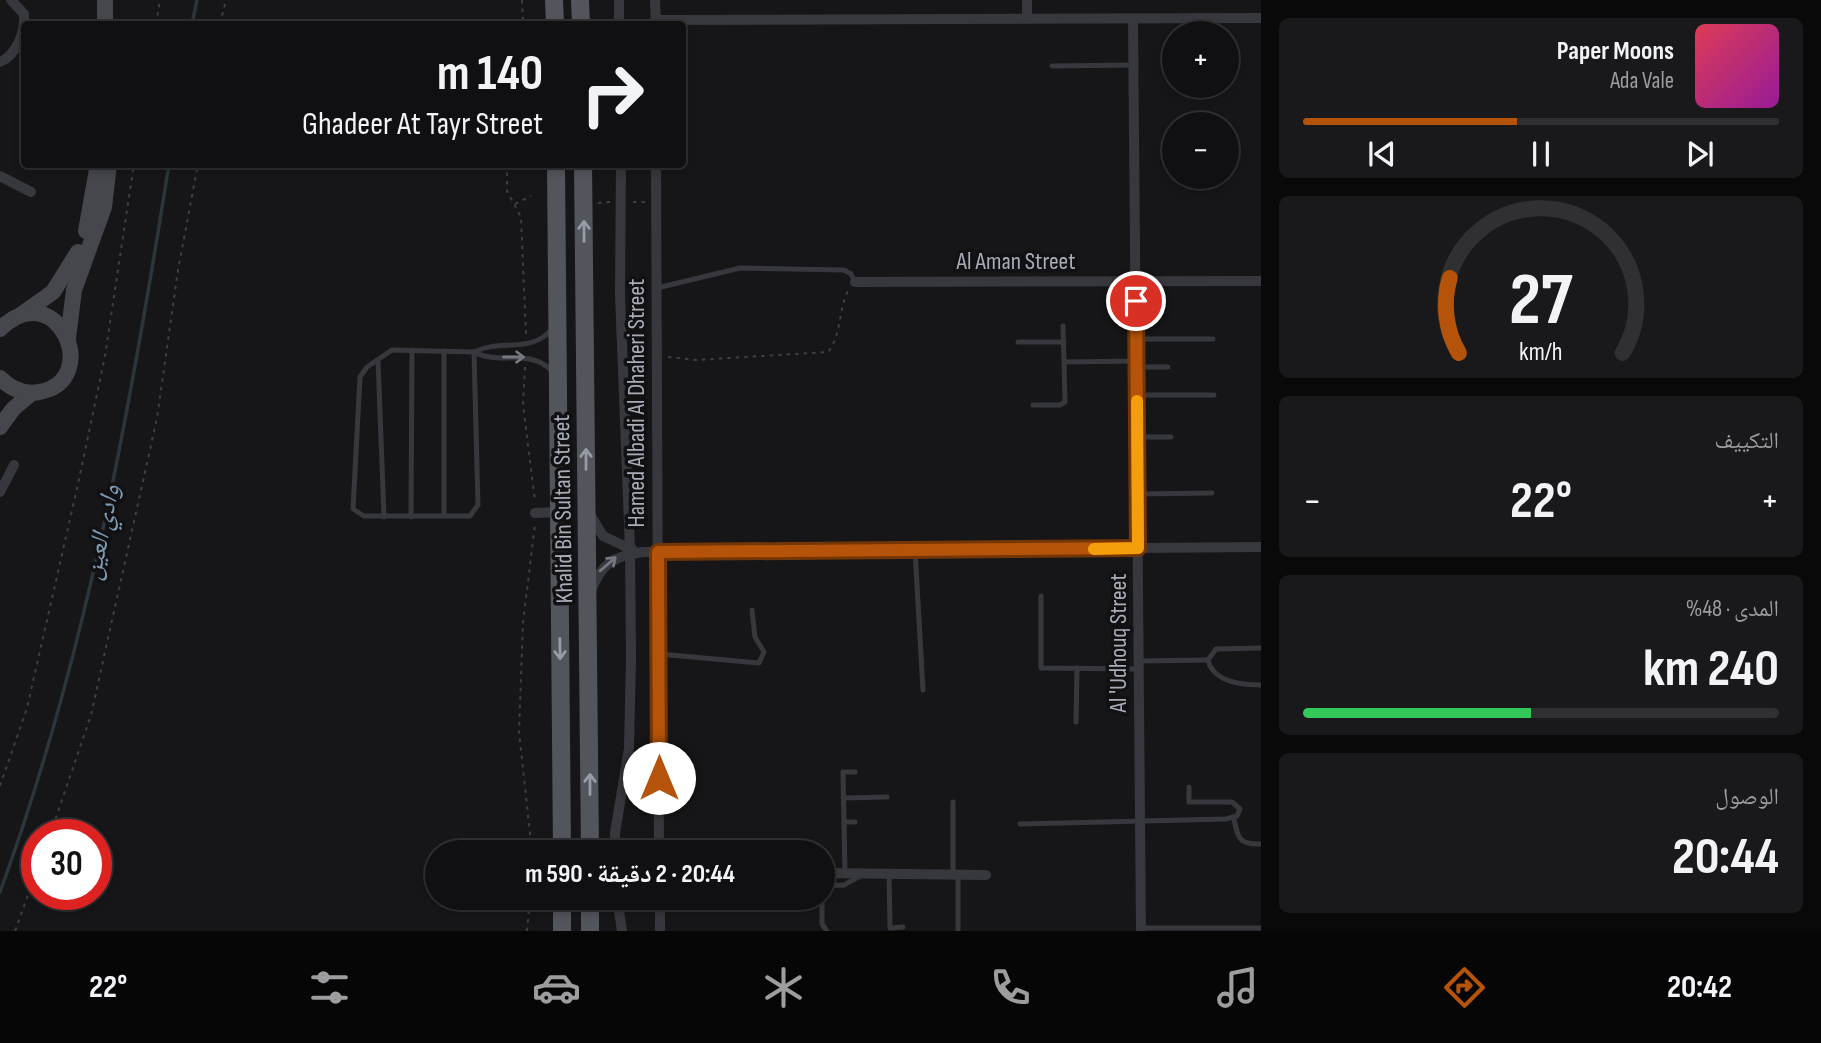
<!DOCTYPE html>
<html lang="ar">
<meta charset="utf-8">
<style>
:root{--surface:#101012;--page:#19191b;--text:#f1f3f6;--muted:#9c9d9f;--line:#303032;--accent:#b45309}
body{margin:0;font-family:"Sofia Sans Condensed","Noto Naskh Arabic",sans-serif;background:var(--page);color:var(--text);direction:rtl;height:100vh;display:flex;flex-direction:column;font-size:26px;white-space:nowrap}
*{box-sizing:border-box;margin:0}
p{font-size:23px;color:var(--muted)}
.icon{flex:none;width:38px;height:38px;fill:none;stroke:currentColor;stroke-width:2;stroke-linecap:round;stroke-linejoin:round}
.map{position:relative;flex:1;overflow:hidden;direction:ltr}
.details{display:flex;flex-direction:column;gap:18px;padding:18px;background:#09090a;width:560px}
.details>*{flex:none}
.top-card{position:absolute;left:21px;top:21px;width:665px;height:147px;border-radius:7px;box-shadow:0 4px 10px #0003,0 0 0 2px var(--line);direction:rtl;background:#101012;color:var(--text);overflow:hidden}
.buttons{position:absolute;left:1162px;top:21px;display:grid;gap:14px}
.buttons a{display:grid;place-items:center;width:77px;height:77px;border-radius:50%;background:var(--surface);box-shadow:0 4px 10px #0003,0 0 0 2px var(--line);font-size:35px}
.speed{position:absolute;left:21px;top:819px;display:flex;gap:14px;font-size:35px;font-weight:700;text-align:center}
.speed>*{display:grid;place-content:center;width:91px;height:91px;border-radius:50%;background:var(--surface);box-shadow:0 4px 10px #0003,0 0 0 2px var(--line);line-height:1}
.speed .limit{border:10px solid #d22;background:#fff;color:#111}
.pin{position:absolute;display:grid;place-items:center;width:60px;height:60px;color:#fff;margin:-30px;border:4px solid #fff;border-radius:50%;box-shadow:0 2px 7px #0007}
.me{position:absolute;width:77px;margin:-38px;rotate:0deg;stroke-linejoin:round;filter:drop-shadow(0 0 5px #0008)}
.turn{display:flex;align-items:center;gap:24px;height:147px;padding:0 28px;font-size:32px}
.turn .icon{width:91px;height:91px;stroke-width:2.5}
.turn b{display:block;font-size:49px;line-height:60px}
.big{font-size:52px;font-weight:700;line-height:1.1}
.details .tile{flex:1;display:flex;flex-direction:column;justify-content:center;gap:10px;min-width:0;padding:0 24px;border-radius:10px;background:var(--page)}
.details .dial{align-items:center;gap:0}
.dial svg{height:182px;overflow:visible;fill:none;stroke:var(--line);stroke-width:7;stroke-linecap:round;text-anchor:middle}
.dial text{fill:var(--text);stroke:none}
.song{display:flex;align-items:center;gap:21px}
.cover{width:84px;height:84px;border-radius:10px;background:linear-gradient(135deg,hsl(350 70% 55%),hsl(300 70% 35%))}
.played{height:7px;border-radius:4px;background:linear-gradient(90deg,var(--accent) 45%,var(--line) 45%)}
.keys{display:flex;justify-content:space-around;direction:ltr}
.heat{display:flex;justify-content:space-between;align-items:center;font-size:38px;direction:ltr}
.charge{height:10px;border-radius:5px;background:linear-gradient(90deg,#34c759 48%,var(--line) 0)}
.trip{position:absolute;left:425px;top:840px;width:410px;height:70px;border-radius:35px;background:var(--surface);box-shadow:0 4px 10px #0003,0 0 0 2px var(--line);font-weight:700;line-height:70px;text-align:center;direction:rtl}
.tabs{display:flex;height:112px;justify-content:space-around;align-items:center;background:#060607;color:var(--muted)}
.tabs .icon{width:49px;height:49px}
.tabs .current{color:var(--accent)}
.tabs b{font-size:32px;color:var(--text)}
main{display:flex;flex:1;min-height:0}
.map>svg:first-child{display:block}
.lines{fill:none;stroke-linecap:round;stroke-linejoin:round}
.stream{stroke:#2c353c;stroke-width:3.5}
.path{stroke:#3d3f44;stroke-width:2;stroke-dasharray:3.5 5;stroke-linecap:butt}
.lane{stroke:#37383d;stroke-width:5}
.street{stroke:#37383d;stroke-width:10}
.secondary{stroke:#45474d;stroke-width:16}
.primary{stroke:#53555c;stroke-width:18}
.oneway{stroke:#979ba6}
.oneway2{stroke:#757881}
.route-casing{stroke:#753606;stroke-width:18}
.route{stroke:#b45309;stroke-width:12}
.slow{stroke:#f59e0b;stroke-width:12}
.labels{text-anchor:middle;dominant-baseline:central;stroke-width:7;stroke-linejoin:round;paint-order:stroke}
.street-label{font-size:24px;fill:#a8adb8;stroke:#111113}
.water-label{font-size:26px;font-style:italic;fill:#7f9bb3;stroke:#111113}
</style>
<main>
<section class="details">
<div class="tile">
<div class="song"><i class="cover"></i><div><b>Paper Moons</b><p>Ada Vale</p></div></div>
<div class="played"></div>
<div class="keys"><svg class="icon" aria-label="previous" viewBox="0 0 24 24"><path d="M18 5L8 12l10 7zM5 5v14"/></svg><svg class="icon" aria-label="pause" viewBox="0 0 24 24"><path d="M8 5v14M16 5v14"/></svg><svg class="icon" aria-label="next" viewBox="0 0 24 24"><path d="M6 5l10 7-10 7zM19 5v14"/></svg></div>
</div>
<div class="tile dial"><svg viewBox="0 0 100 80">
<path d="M14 69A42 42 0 1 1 86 69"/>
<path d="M14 69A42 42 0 0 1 10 36" stroke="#b45309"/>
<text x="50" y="56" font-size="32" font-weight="700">27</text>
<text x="50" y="72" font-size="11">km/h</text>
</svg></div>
<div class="tile"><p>التكييف</p>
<div class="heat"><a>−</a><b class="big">22°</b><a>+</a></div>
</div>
<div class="tile"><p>المدى · 48%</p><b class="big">240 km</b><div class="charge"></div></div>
<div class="tile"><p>الوصول</p><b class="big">20:44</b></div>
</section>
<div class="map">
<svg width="1261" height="931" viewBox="0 0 1261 931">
<rect width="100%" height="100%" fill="#161618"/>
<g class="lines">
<g class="stream">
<path d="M192,24L197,0"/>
<path d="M0,892C86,657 130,411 169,164"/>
</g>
<g class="path">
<path d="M522,0L523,24"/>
<path d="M156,24L160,0"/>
<path d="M220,24L226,0"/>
<path d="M507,164V191L521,217L526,334"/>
<path d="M633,202H645"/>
<path d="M598,203L610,202"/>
<path d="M515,204L531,196"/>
<path d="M668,357L696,360L828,352C842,334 838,311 848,291"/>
<path d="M525,367L523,405L535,501"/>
<path d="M0,786L27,708L78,484L105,356L134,164"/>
<path d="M50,835L91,715L157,418L178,270L198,164"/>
<path d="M532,852L519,732L523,623L535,524"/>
<path d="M15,931L37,870"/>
<path d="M527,931L530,898"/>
</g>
<g class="lane">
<path d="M1052,66L1134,65"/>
<path d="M657,288L740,268L844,270L851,274L855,282"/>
<path d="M1063,326L1064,362L1137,361"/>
<path d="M1137,339H1213"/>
<path d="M1018,342H1064"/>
<path d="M392,350L474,352L478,505L470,516H364L353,509L360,377L367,367Z"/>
<path d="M378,360L384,517"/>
<path d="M1137,367H1168"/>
<path d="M553,372C530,347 500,366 474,352C501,338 531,355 553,328"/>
<path d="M1137,395H1214"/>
<path d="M1033,405H1060L1065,402L1064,362"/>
<path d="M1137,437H1171"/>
<path d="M1138,494L1212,493"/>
<path d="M444,515V351"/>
<path d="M411,517L412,350"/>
<path d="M915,550L923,690"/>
<path d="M1041,596V668L1139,669"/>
<path d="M1261,648L1216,649L1208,660C1213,682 1243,685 1261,685"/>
<path d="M659,654L759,663L764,652L755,637L752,610"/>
<path d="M1139,661L1208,660"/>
<path d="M1076,722L1077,668"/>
<path d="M843,798L887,797"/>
<path d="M953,802V874"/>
<path d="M1234,819C1238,838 1239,845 1261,844"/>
<path d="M844,822H855"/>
<path d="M1020,824L1226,819L1237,816L1240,809L1232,802H1189V787"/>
<path d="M845,873L843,772H855"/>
<path d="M889,873L890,928L903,927"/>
<path d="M958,874V931"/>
<path d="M822,886L844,885L862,875"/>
<path d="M822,898V924L827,931"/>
<path d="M1142,928H1261"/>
</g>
<g class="street">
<path d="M619,0V24"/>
<path d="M655,0L656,24"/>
<path d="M1027,0V18"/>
<path d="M655,20L1261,18"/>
<path d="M1133,20L1141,931"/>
<path d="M0,62C17,55 25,32 24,14L11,0"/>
<path d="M656,164L659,852"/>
<path d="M0,176L31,192"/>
<path d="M855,282L1261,281"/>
<path d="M0,492L14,465"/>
<path d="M535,513L558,512"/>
<path d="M591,516L603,536L633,550"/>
<path d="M591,591C602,563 613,556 643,552L1261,547"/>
<path d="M616,852L615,833L629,748L631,659L630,549L620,294L621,164"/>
<path d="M822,873L986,875"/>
<path d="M617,898L622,931"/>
<path d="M660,898V931"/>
</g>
<g class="secondary">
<path d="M105,24V0"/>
<path d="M86,231L98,164"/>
<path d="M22,314L53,292L78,252"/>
<path d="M0,329C57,273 104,381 39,392C23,395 11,389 0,378"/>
<path d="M68,338L74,290L104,207L109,164"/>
<path d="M0,427L13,409L32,393"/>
</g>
<g class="primary">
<path d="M554,0L555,24"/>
<path d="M580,0L581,24"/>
<path d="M556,164L562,852"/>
<path d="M583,164L590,852"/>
<path d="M562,898V931"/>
<path d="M590,898V931"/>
</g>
</g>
<defs><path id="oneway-shaft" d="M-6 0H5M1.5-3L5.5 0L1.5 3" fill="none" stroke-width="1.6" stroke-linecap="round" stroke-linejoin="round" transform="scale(1.75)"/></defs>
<g class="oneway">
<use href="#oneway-shaft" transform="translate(584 231) rotate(-90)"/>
<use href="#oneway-shaft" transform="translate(586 459) rotate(-90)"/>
<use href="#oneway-shaft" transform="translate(560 649) rotate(89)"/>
<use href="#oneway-shaft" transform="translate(590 784) rotate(-90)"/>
</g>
<g class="oneway2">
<use href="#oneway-shaft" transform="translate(514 357)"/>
<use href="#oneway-shaft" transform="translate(608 564) rotate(-41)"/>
</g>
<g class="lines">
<defs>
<path id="route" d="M659,778L658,552L1138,548L1136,301"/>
</defs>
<use href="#route" class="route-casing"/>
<use href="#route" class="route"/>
<path class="slow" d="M1094,549L1138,548L1137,401"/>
</g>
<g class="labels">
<g class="street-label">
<text x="1016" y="261">Al Aman Street</text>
<text transform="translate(636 403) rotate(-90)">Hamed Albadi Al Dhaheri Street</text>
<text transform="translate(563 509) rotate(-91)">Khalid Bin Sultan Street</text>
<text transform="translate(1118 643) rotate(-90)">Al 'Udhouq Street</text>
</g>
<g class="water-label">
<text transform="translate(102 532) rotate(-78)">وادي العين</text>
</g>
</g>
</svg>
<div class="buttons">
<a>+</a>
<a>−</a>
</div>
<div class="speed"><div class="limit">30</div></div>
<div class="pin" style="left:1136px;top:301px;background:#d93025"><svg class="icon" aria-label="arrive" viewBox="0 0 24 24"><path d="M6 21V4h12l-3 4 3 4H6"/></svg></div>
<svg class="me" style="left:659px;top:778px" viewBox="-20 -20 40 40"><circle r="19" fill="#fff"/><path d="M0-13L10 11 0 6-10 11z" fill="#b45309"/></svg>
<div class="trip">20:44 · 2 دقيقة · 590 m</div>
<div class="top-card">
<div class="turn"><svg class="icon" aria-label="right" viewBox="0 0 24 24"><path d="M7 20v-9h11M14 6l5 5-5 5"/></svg><div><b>140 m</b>Ghadeer At Tayr Street</div></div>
</div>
</div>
</main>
<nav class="tabs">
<b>20:42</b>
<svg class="icon current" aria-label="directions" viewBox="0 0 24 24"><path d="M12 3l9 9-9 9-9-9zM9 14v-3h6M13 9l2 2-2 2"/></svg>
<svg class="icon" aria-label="music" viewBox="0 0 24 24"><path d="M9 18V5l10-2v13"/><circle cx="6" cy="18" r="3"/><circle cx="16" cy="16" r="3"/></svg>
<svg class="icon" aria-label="phone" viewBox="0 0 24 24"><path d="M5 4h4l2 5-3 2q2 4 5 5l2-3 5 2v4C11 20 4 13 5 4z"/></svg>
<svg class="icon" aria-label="climate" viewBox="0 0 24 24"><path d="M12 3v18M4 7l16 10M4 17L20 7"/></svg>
<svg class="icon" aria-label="car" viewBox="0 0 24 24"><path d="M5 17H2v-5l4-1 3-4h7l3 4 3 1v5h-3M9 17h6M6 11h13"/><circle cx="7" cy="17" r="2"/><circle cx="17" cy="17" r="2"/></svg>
<svg class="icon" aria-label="filters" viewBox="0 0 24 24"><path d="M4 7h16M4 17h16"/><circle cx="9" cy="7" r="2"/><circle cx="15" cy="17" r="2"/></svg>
<b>22°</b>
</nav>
